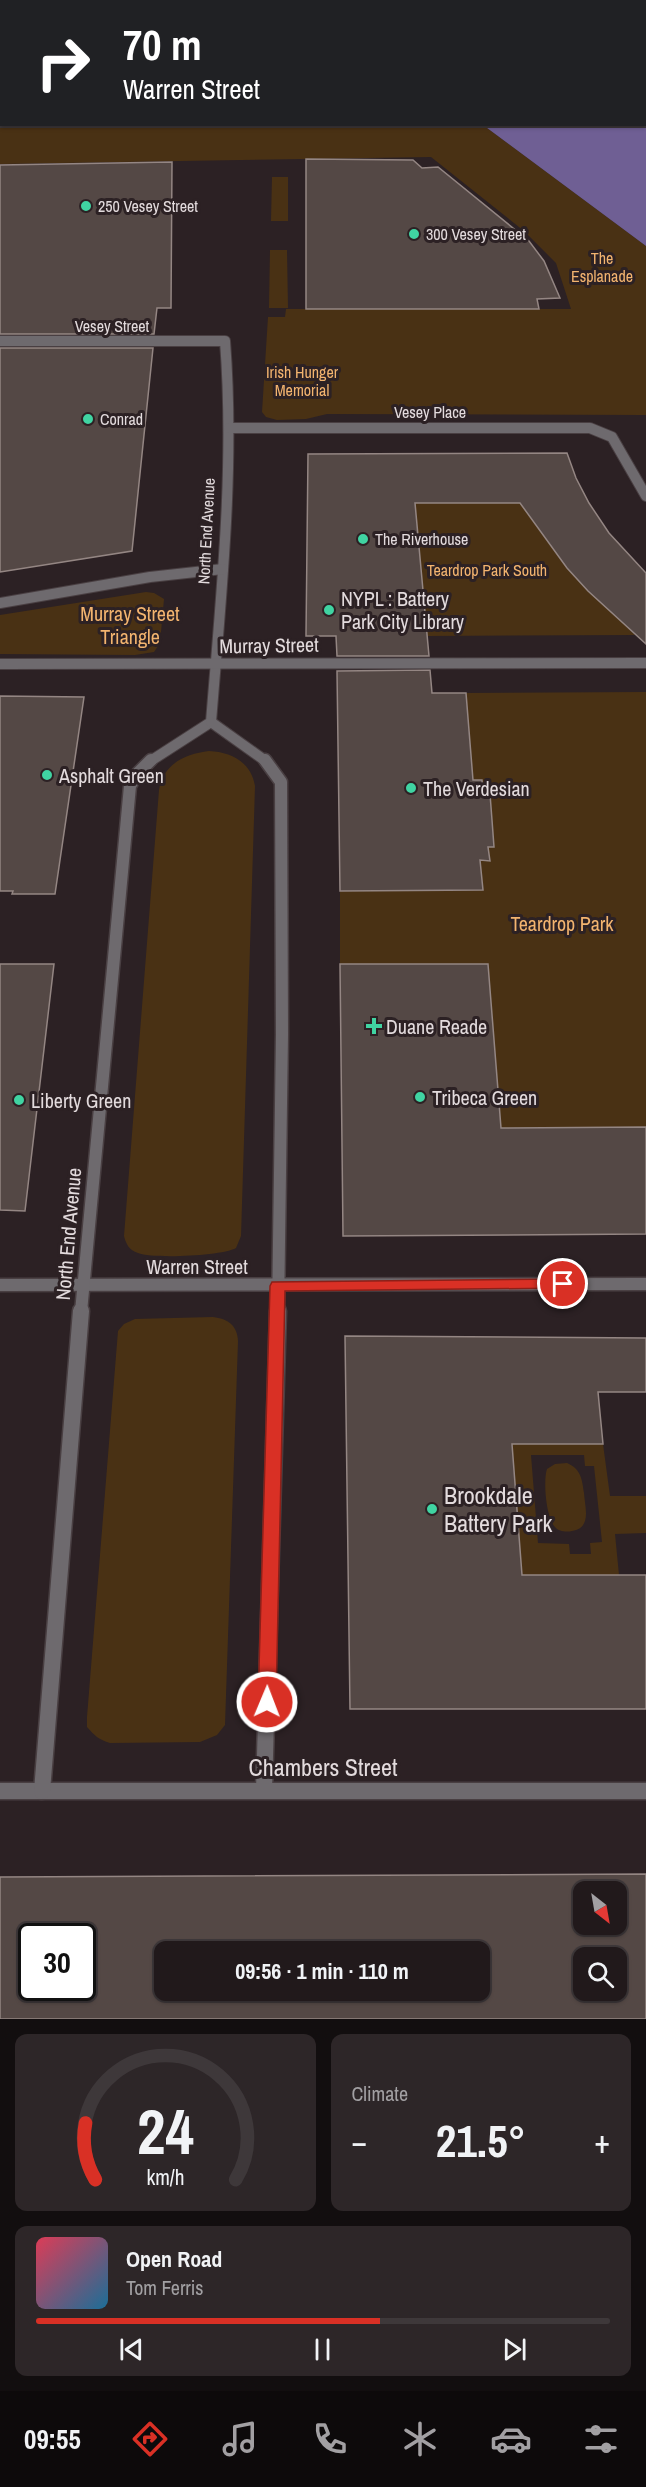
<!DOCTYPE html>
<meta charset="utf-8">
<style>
:root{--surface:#21191b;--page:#2d2628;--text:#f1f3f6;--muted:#a2a0a3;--line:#3e383a;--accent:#d93025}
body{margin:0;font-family:"Archivo Narrow",sans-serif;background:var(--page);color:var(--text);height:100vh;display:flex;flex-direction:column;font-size:22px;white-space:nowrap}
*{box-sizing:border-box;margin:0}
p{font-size:20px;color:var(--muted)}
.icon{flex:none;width:33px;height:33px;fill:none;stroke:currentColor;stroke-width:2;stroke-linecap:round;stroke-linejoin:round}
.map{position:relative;height:2019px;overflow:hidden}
.sheet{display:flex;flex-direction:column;gap:15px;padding:15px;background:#120e0f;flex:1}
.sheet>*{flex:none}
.guide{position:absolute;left:0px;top:0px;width:646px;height:126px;box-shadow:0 2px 4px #0004,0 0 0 2px var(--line);background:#202124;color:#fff;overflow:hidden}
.needle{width:39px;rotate:149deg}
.controls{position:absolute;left:573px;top:1881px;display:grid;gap:12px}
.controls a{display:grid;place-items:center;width:54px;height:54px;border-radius:12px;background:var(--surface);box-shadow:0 2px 4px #0004,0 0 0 2px var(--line);font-size:30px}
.speed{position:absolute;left:18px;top:1923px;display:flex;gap:12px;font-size:30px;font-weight:700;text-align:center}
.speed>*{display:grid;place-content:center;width:78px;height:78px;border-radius:50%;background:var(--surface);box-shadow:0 2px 4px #0004,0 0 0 2px var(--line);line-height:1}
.speed .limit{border:3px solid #111;border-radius:9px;background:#fff;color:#111}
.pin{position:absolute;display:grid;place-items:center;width:51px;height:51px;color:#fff;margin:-26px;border:3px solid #fff;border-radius:50%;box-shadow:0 2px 6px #0007}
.me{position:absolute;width:66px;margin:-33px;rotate:1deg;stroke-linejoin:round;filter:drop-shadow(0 0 4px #0008)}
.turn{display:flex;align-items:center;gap:21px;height:126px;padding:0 24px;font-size:27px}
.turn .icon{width:78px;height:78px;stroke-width:2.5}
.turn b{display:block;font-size:42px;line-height:51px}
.big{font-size:45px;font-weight:800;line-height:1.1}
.sheet .card{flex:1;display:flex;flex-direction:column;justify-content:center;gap:9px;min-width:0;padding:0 21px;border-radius:12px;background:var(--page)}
.sheet .dial{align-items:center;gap:0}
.dial svg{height:156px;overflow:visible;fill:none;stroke:var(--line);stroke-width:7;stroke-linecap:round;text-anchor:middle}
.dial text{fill:var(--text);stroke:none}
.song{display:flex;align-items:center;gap:18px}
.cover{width:72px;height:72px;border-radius:9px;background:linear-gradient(135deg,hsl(350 70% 55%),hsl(200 70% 35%))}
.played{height:6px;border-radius:3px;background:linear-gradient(90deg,var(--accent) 60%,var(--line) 60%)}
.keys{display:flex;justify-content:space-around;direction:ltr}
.heat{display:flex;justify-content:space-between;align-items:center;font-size:33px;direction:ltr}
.sheet .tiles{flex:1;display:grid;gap:15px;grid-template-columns:1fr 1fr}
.card:last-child{grid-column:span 2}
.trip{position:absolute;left:154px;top:1941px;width:336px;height:60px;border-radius:12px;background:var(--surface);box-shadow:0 2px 4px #0004,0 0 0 2px var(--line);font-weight:800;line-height:60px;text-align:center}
.dock{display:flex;height:96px;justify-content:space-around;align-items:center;background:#0d0a0b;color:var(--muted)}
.dock .icon{width:42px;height:42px}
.dock .active{color:var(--accent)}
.dock b{font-size:27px;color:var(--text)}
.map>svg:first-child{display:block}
.green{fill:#493114;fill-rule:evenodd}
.water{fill:#6f5f94}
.building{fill:#544845;stroke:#948683;stroke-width:1.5;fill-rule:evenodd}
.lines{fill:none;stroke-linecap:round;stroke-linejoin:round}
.street-far2-casing{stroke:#493f42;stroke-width:12}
.street-far1-casing{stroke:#493f42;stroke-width:15}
.street-casing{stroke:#493f42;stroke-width:19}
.street-far2{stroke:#6e6a6e;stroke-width:10}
.street-far1{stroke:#6e6a6e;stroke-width:12}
.street{stroke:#6e6a6e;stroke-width:16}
.route{fill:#d93025;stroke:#8d1f18;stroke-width:1.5}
.poi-dot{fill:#40d4a2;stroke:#2c2124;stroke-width:2}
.labels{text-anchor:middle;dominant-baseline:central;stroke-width:6;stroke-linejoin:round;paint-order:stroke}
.far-poi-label{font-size:16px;fill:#e3dbdd;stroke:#2c2124;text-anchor:start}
.far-park-label{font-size:16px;fill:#f3b46f;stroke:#2c2124}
.far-street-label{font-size:16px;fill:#e3dbdd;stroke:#2c2124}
.poi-label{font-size:20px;fill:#e3dbdd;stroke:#2c2124;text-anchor:start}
.park-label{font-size:20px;fill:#f3b46f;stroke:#2c2124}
.street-label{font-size:20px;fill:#e3dbdd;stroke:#2c2124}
.near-poi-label{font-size:24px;fill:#e3dbdd;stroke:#2c2124;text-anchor:start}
.near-street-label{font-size:24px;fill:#e3dbdd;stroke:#2c2124}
</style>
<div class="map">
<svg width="646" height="2019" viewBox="0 0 646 2019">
<rect width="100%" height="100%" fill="#2c2124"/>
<g class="green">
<path d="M0,105L2,124L483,125L646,246V415L327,414L306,419L277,420L266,417L262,412L268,317H285L286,309H571L556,263L524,231L431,157L0,164Z"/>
<path d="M272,177H288V221H271Z"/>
<path d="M270,250H287L288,308H269Z"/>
<path d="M415,503H520L567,568L635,635L426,636Z"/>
<path d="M146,592L154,593L164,599L160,643L154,652L135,655L0,654V615Z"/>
<path d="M646,692V1127L501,1128L488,964H340V891L483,890L480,860H490L488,847H494L490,794H483L482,780H473L466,693Z"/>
<path d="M209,751C231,752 251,762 255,786L241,1236L236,1248C222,1256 153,1259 138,1253C129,1250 126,1244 124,1236L159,790C163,764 185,754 209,751Z"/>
<path d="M213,1317C228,1319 237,1325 238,1341L225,1725L217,1735L200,1742L110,1743C99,1740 94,1735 87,1727V1717L118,1331L124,1324L135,1319Z"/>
<path d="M512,1444H603L610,1496H646V1533L615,1534L619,1575H522ZM531,1455H584L585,1466H594L602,1542L590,1543L591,1554H570L569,1544L538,1543Z"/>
<path d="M567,1463C581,1469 582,1479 584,1493C585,1508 592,1528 572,1531C567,1532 559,1532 555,1527C546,1518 543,1480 547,1469L555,1464Z"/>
</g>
<g class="water">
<path d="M0,0H296L298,1L2,2L0,105Z"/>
<path d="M314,0H646V246L483,125L645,124V2Z"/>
</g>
<g class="building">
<path d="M306,159L413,160L422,168L438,167L529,241L544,261L560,298L537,299L539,309H306Z"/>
<path d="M172,162L171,308H157L154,334H0V165Z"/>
<path d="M0,348H153L132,551L0,572Z"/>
<path d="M567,453L576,478L589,503L609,533L646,573V644L588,591L567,568L520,503H415L429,656H337L336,636H306L308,454Z"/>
<path d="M430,670L432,693H466L473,780H482L483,794H490L492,820L494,847H488L490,861L480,860L483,890L340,891L337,671Z"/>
<path d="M0,696L84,697L55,894H12L13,891H0Z"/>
<path d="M0,964H54L25,1211L0,1210Z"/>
<path d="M340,964H488L501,1128L646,1127V1234L343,1236Z"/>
<path d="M345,1336L646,1338V1392H598L603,1444H512L522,1575H646V1709H350Z"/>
<path d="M646,1874V2019H0V1877ZM584,1892H616V1924H584ZM32,1936H82V1988H32ZM165,1952H480V1990H165ZM584,1958H616V1990H584Z"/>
</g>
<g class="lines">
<defs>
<g id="street-far2">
<path d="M0,341H225C235,468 221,596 211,722L149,762"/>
<path d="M229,428H590L612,437L646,496"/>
<path d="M0,603L150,577L223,569"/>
<path d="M0,664L646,663"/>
<path d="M211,722L267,762"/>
</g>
<g id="street-far1">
<path d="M265,760L281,782L282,1034L278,1312"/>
<path d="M0,1285L646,1284"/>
<path d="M81,1312L130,786L137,774L151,760"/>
</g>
<g id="street">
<path d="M264,1790L278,1311"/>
<path d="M0,1791H646"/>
<path d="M42,1791L81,1311"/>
</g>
</defs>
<use href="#street-far2" class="street-far2-casing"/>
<use href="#street-far1" class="street-far1-casing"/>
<use href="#street" class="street-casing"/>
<use href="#street-far2" class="street-far2"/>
<use href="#street-far1" class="street-far1"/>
<use href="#street" class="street"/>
</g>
<path class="route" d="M563,1279L568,1281L571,1284L568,1288L285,1291L276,1702L273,1707L267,1709L260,1707L258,1702L270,1286L272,1282Z"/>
<g class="poi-dot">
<circle cx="86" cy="206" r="6"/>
<circle cx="414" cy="234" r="6"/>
<circle cx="88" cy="419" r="6"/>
<circle cx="363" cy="539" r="6"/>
<circle cx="329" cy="610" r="6"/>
<circle cx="47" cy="775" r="6"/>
<circle cx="411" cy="788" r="6"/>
<path d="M371 1017h6v6h6v6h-6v6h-6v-6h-6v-6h6z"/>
<circle cx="420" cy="1097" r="6"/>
<circle cx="19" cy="1100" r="6"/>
<circle cx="432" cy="1509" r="6"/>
</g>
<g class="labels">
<g class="far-poi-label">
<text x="98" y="206">250 Vesey Street</text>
<text x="426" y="234">300 Vesey Street</text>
<text x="100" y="419">Conrad</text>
<text x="375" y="539">The Riverhouse</text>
</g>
<g class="far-park-label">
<text x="602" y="258">The<tspan x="602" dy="18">Esplanade</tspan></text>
<text x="302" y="372">Irish Hunger<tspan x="302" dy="18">Memorial</tspan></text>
<text x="487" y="570">Teardrop Park South</text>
</g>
<g class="far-street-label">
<text x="112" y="326">Vesey Street</text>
<text x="430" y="412">Vesey Place</text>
<text transform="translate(206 531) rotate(-87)">North End Avenue</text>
</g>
<g class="poi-label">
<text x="341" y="598">NYPL : Battery<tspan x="341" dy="23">Park City Library</tspan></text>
<text x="59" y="775">Asphalt Green</text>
<text x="423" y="788">The Verdesian</text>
<text x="386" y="1026">Duane Reade</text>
<text x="432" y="1097">Tribeca Green</text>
<text x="31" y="1100">Liberty Green</text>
</g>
<g class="park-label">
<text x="130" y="613">Murray Street<tspan x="130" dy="23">Triangle</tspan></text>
<text x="562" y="923">Teardrop Park</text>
</g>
<g class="street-label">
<text transform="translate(269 645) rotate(-1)">Murray Street</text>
<text transform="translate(68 1234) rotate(-85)">North End Avenue</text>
<text x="197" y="1266">Warren Street</text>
</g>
<g class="near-poi-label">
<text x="444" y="1495">Brookdale<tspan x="444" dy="28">Battery Park</tspan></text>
</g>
<g class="near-street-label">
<text x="323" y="1767">Chambers Street</text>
</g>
</g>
</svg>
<div class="controls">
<a><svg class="needle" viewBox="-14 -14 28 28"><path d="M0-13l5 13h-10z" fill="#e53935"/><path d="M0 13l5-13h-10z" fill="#a2a0a3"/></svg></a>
<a><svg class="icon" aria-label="search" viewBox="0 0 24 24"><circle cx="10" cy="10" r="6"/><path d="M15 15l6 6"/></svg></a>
</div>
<div class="speed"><div class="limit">30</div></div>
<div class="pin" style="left:563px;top:1284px;background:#d93025"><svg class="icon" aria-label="arrive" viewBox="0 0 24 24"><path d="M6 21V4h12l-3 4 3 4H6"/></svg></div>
<svg class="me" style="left:267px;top:1702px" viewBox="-20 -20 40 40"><circle r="17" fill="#d93025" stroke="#fff" stroke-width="3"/><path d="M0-11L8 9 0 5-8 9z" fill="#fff"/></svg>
<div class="trip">09:56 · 1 min · 110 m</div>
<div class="guide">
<div class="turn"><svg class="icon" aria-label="right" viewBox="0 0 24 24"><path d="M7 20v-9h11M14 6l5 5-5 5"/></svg><div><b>70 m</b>Warren Street</div></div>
</div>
</div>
<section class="sheet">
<div class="tiles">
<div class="card dial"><svg viewBox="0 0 100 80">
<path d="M14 69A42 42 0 1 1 86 69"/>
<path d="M14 69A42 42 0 0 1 9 40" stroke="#d93025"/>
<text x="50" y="56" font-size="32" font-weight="700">24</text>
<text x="50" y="72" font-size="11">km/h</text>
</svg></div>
<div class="card"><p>Climate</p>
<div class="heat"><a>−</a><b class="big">21.5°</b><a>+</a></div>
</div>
<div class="card">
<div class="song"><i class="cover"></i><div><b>Open Road</b><p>Tom Ferris</p></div></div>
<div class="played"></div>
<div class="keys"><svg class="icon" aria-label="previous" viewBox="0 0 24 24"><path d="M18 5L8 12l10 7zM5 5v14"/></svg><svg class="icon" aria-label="pause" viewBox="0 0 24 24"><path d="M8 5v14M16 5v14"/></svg><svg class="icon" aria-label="next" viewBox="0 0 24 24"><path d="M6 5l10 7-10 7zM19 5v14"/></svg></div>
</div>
</div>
</section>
<nav class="dock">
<b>09:55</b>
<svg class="icon active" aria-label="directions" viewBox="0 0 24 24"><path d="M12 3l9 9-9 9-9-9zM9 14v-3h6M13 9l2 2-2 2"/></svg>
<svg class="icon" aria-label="music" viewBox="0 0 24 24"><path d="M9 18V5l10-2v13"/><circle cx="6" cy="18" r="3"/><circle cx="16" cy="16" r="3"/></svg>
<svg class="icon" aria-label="phone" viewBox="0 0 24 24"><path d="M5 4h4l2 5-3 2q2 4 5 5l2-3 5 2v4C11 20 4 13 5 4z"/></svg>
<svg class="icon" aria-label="climate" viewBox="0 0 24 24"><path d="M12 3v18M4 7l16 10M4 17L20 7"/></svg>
<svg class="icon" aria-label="car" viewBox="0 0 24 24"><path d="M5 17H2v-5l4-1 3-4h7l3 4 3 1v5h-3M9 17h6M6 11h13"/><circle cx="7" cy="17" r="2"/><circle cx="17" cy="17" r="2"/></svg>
<svg class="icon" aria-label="filters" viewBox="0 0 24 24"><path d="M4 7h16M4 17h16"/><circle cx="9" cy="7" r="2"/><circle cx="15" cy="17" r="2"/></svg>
</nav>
